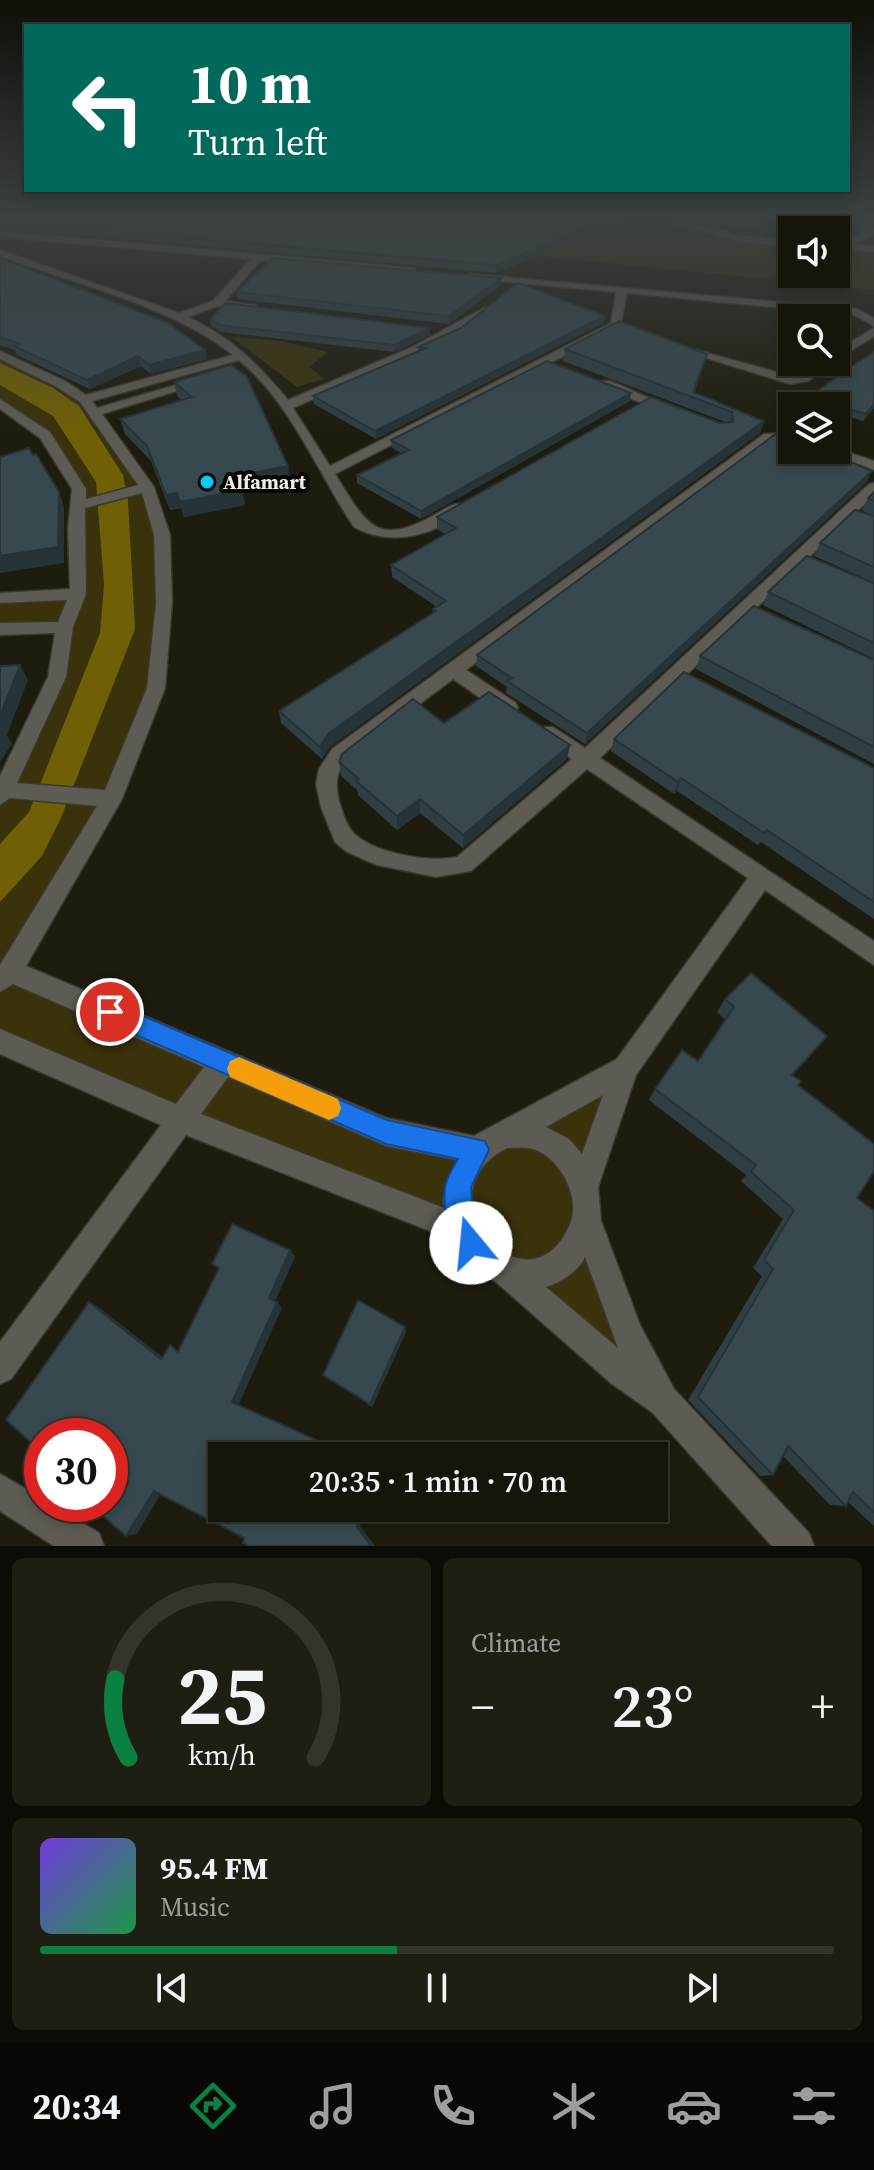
<!DOCTYPE html>
<meta charset="utf-8">
<style>
:root{--surface:#16150a;--page:#1f1e13;--text:#f1f3f6;--muted:#9e9f9c;--line:#35342b;--accent:#0b8043}
body{margin:0;font-family:"Source Serif 4",serif;background:var(--page);color:var(--text);height:100vh;display:flex;flex-direction:column;font-size:30px;white-space:nowrap}
*{box-sizing:border-box;margin:0}
p{font-size:26px;color:var(--muted)}
.icon{flex:none;width:44px;height:44px;fill:none;stroke:currentColor;stroke-width:2;stroke-linecap:round;stroke-linejoin:round}
.map{position:relative;height:1546px;overflow:hidden}
.side{display:flex;flex-direction:column;gap:12px;padding:12px;background:#0c0c06;flex:1}
.side>*{flex:none}
.banner{position:absolute;left:24px;top:24px;width:826px;height:168px;border-radius:0px;box-shadow:0 4px 12px #0003,0 0 0 2px var(--line);background:#00695c;color:#fff;overflow:hidden}
.tools{position:absolute;left:778px;top:216px;display:grid;gap:16px}
.tools a{display:grid;place-items:center;width:72px;height:72px;border-radius:0px;background:var(--surface);box-shadow:0 4px 12px #0003,0 0 0 2px var(--line);font-size:40px}
.speed{position:absolute;left:24px;top:1418px;display:flex;gap:16px;font-size:40px;font-weight:700;text-align:center}
.speed>*{display:grid;place-content:center;width:104px;height:104px;border-radius:50%;background:var(--surface);box-shadow:0 4px 12px #0003,0 0 0 2px var(--line);line-height:1}
.speed .limit{border:12px solid #d22;background:#fff;color:#111}
.pin{position:absolute;display:grid;place-items:center;width:68px;height:68px;color:#fff;margin:-34px;border:4px solid #fff;border-radius:50%;box-shadow:0 2px 8px #0007}
.me{position:absolute;width:88px;margin:-44px;rotate:343deg;stroke-linejoin:round;filter:drop-shadow(0 0 6px #0008)}
.turn{display:flex;align-items:center;gap:28px;height:168px;padding:0 32px;font-size:36px}
.turn .icon{width:104px;height:104px;stroke-width:2.5}
.turn b{display:block;font-size:56px;line-height:68px}
.big{font-size:60px;font-weight:600;line-height:1.1}
.side .widget{flex:1;display:flex;flex-direction:column;justify-content:center;gap:12px;min-width:0;padding:0 28px;border-radius:12px;background:var(--page)}
.side .dial{align-items:center;gap:0}
.dial svg{height:208px;overflow:visible;fill:none;stroke:var(--line);stroke-width:7;stroke-linecap:round;text-anchor:middle}
.dial text{fill:var(--text);stroke:none}
.song{display:flex;align-items:center;gap:24px}
.cover{width:96px;height:96px;border-radius:12px;background:linear-gradient(135deg,hsl(260 70% 55%),hsl(140 70% 35%))}
.played{height:8px;border-radius:4px;background:linear-gradient(90deg,var(--accent) 45%,var(--line) 45%)}
.keys{display:flex;justify-content:space-around;direction:ltr}
.heat{display:flex;justify-content:space-between;align-items:center;font-size:44px;direction:ltr}
.side .tiles{flex:1;display:grid;gap:12px;grid-template-columns:1fr 1fr}
.widget:last-child{grid-column:span 2}
.trip{position:absolute;left:208px;top:1442px;width:460px;height:80px;border-radius:0px;background:var(--surface);box-shadow:0 4px 12px #0003,0 0 0 2px var(--line);font-weight:600;line-height:80px;text-align:center}
.tabs{display:flex;height:128px;justify-content:space-around;align-items:center;background:#090804;color:var(--muted)}
.tabs .icon{width:56px;height:56px}
.tabs .on{color:var(--accent)}
.tabs b{font-size:36px;color:var(--text)}
.map>svg:first-child{display:block}
.green{fill:#39320b}
.water{fill:#6f6005}
.lines{fill:none;stroke-linecap:round;stroke-linejoin:round}
.street-casing{stroke:#3b392c;stroke-width:3}
.street{fill:#5d5b54;fill-rule:evenodd}
.wall{fill:#2f3f44}
.shaded-wall{fill:#263337}
.building{fill:#37494f;stroke:#263337;stroke-width:2}
.route{fill:#1a73e8;stroke:#114b97;stroke-width:2}
.slow{fill:#f59e0b}
.poi-dot{fill:#00cbf9;stroke:#070603;stroke-width:3}
.labels{text-anchor:middle;dominant-baseline:central;stroke-width:8;stroke-linejoin:round;paint-order:stroke}
.far-poi-label{font-size:20px;font-weight:bold;fill:#f0eee5;stroke:#070603;text-anchor:start}
</style>
<div class="map">
<svg width="874" height="1546" viewBox="0 0 874 1546">
<rect width="100%" height="100%" fill="#1e1c0e"/>
<g class="green">
<path d="M437,216L792,243V274H836V246L874,249V290L314,233Z"/>
<path d="M232,337L280,341L328,352L309,367L325,379L297,387Z"/>
<path d="M0,355L84,399L131,464L162,535L156,688L112,799L11,971L386,1132L476,1150L626,1068L584,1186L663,1401L461,1229L0,1041V797L27,743L64,628L0,629V598L78,594L79,489L45,435L0,403Z"/>
</g>
<path class="water" d="M0,363L53,388L79,406L123,475L128,501L135,629L61,818L42,856L0,902V844L29,812L100,633L104,585L96,482L53,416L0,385Z"/>
<g class="lines">
<defs>
<g id="street">
<path d="M685,216H696L689,221L741,236L792,240V246L740,242L678,224V220Z"/>
<path d="M874,227V234L853,244L874,246V252L836,249V243Z"/>
<path d="M0,231L414,268L415,270L410,273L261,260L225,301L256,305V309L218,306L188,317C231,337 259,365 288,400L410,348L484,308H492V312L418,353L293,408L330,466L611,323L616,292L474,279L470,278V274L857,309L874,318V326L854,315L627,293L620,327L335,474C366,523 375,549 436,514C445,509 453,502 464,504L466,507C437,537 390,547 354,527C318,473 290,402 239,360L92,401L97,408L200,378L206,382L102,414L154,487L170,535L172,603L165,688L122,799L26,966L386,1118L474,1136L617,1059L748,878L587,769L471,871L436,877L377,865L347,852L335,842L321,807L316,784L319,769L332,749L764,434L792,433V441H772L466,670L516,703L518,708L516,713H502L453,679L346,759C336,772 335,785 339,801C342,810 345,822 351,830C369,853 429,863 457,857L572,759L539,737L536,732L539,727H553L585,748L869,484L874,483V495L600,758L874,941V965L765,890L636,1075L598,1187L601,1221L640,1325L674,1389L809,1533L814,1546H772L652,1412L612,1384L496,1282L466,1262L453,1240L186,1135L11,1379L0,1384V1342L161,1125L0,1054V1029L176,1104L204,1067L13,984L0,992V965L97,806L10,798L0,805V776L48,677L55,633L0,635V623L58,622L67,600L0,603V593L70,589L68,529L72,489L40,438L0,409V399L50,432L86,489V499L138,485L80,402L57,387L0,359V351L65,381L86,395L233,355C176,308 71,282 0,256V250L179,313L213,301L251,259L0,237ZM142,493L154,535L156,603L147,688L105,790L17,783L66,677L73,627L86,594L85,508ZM228,1077L386,1146L456,1160L443,1200L444,1208L201,1114ZM603,1095L582,1154L569,1139L546,1127ZM507,1148C517,1148 529,1146 538,1151C562,1162 581,1199 570,1224C530,1320 414,1196 507,1148ZM585,1257L618,1348L546,1287C561,1282 578,1272 585,1257Z"/>
<path d="M874,328V336L836,360V351Z"/>
<path d="M678,345L791,376C809,374 814,362 834,362L808,381L790,384L678,349Z"/>
<path d="M602,381H610L675,409L664,412L602,387Z"/>
<path d="M836,448L874,461V470L822,450Z"/>
<path d="M0,1474L42,1498V1504H52L99,1533L104,1546H54L0,1511Z"/>
</g>
</defs>
<use href="#street" class="street-casing"/>
<use href="#street" class="street"/>
</g>
<g class="wall">
<path d="M0,216H630L496,273L0,228Z"/>
<path d="M697,216H773L745,230L698,218Z"/>
<path d="M874,216V224L836,240L792,230V238L768,232L770,224Z"/>
<path d="M0,258L205,350L207,359L151,374L141,366L90,389L17,355L15,350L0,345Z"/>
<path d="M501,278V285L449,324L238,299L237,292Z"/>
<path d="M605,316L604,323L376,439L314,404L313,396L418,351V347Z"/>
<path d="M210,319L430,335L394,352L222,332L211,326Z"/>
<path d="M565,349L707,354L694,393L764,421L760,433L330,747L322,759L281,723L279,711L433,613V609L437,607L392,577L391,565L445,534L437,529V517L720,423H728L563,361Z"/>
<path d="M174,382L288,466L290,481L242,490L245,505L184,517L181,508L170,510L151,461L125,434L120,419L182,400L177,396Z"/>
<path d="M631,393L630,401L421,519L357,483V475L401,453L392,448L391,440Z"/>
<path d="M809,397L874,408L863,421L836,413V406H812L806,404Z"/>
<path d="M839,454L838,457L867,482L585,744L506,693L507,687L476,666L477,655Z"/>
<path d="M874,492V659L763,605L768,592L870,581L814,556L820,543L870,515L862,510L868,498Z"/>
<path d="M700,656L874,660V764L696,669Z"/>
<path d="M444,723L567,759L463,848L420,813L397,830L358,795L357,790L341,776L339,762Z"/>
<path d="M614,739L874,768V919L761,842L758,845L677,791L674,794L611,751Z"/>
<path d="M751,973L792,1075L857,1198L874,1211V1526L848,1502L846,1506L830,1505L783,1456L773,1475L760,1476L688,1400L762,1276L753,1268L783,1219L741,1181L746,1175L649,1100L655,1089L698,1061L725,1020L717,1012L725,999Z"/>
<path d="M405,1327L406,1332L372,1407L323,1375Z"/>
</g>
<g class="shaded-wall">
<path d="M613,216H630L496,273V265Z"/>
<path d="M759,216H773L745,230L747,222Z"/>
<path d="M874,218V224L836,240L837,232Z"/>
<path d="M501,278V285L449,324V316Z"/>
<path d="M605,316L604,323L376,439L375,431Z"/>
<path d="M430,328V335L394,352V345Z"/>
<path d="M205,350L207,359L151,374L149,365Z"/>
<path d="M707,354L704,365L693,397H692Z"/>
<path d="M138,356L141,366L90,389L87,380Z"/>
<path d="M631,393L630,401L421,519V511Z"/>
<path d="M874,404V408L863,421L866,414Z"/>
<path d="M764,421L760,433L330,747L322,759L320,747L328,734Z"/>
<path d="M288,466L290,481L242,490L245,505L184,517L180,502L236,476Z"/>
<path d="M872,471L867,482L585,744L587,733Z"/>
<path d="M59,492L64,507V563L0,573V556Z"/>
<path d="M177,493L181,508L170,510L166,495Z"/>
<path d="M20,665L28,680L7,735L12,744L0,762V716Z"/>
<path d="M570,745L567,759L463,848V835Z"/>
<path d="M681,778L677,791L674,794L678,782Z"/>
<path d="M420,799V813L397,830V816Z"/>
<path d="M290,1250L295,1257L274,1304L269,1298Z"/>
<path d="M89,1302L100,1308L170,1363L161,1359Z"/>
<path d="M277,1302L282,1308L239,1404L232,1402Z"/>
<path d="M405,1327L406,1332L372,1407L370,1404Z"/>
<path d="M163,1490L137,1534L126,1536L154,1491Z"/>
<path d="M362,1508H364L360,1526L375,1546H371L357,1527Z"/>
</g>
<g class="building">
<path d="M0,216H613L496,265L0,221Z"/>
<path d="M724,216H759L747,222Z"/>
<path d="M785,216H874V218L837,232L836,234V230H793L770,224Z"/>
<path d="M0,258L168,323L205,350L149,365L138,356L87,380L14,346L20,344L0,337Z"/>
<path d="M272,258L501,278L449,316L237,292Z"/>
<path d="M518,283L605,316L375,431L313,396L426,348L418,347L461,328Z"/>
<path d="M226,303L430,328L394,345L220,325L210,319Z"/>
<path d="M619,321L707,354L693,392L764,421L328,734L320,747L279,711L436,611L433,609L446,601L391,565L456,528L437,517L651,397L720,423L733,422L732,412L565,349Z"/>
<path d="M874,352V404L866,414L809,397L852,366Z"/>
<path d="M547,361L631,393L421,511L357,475L409,450L391,440Z"/>
<path d="M231,365L247,377L288,466L236,476L242,490L180,502L177,493L166,495L147,446L120,419L192,397L174,382Z"/>
<path d="M777,433L792,434V450H831L839,454L836,456L872,471L587,733L507,681L512,678L477,655Z"/>
<path d="M29,448L33,455L36,454L59,492L58,547L0,556V457Z"/>
<path d="M874,492V501L868,498Z"/>
<path d="M855,510L874,516V567L820,543Z"/>
<path d="M807,556L874,583V643L768,592Z"/>
<path d="M754,606L874,660V747L700,656Z"/>
<path d="M20,665L0,716V666Z"/>
<path d="M684,672L874,768V902L767,830L764,833L681,778L678,782L614,739Z"/>
<path d="M489,692L570,745L463,835L420,799L397,816L356,781L359,779L339,762L342,754L413,699L444,723Z"/>
<path d="M751,973L827,1036L792,1075L801,1081L798,1085L874,1144V1171L857,1198L874,1211V1512L853,1492L846,1506L788,1446L773,1475L698,1397L773,1269L764,1260L794,1210L751,1172L756,1165L655,1089L682,1050L698,1061L734,1007L725,999Z"/>
<path d="M232,1224L290,1250L269,1298L277,1302L232,1402L352,1456H222V1508H362L357,1527L371,1546H249L243,1543L244,1538L154,1491L126,1536L89,1504H110V1436H42V1452L6,1420L89,1302L161,1359L170,1345L178,1352L219,1268L212,1264Z"/>
<path d="M358,1300L405,1327L370,1404L323,1375Z"/>
</g>
<linearGradient id="sky" x2="0" y2="1"><stop stop-color="#100f08"/><stop offset="0.5" stop-color="#3b4041"/><stop offset="1" stop-color="#3b4041" stop-opacity="0"/></linearGradient>
<rect width="874" height="433" fill="url(#sky)"/>
<path class="route" d="M110,1002L387,1120L485,1141L489,1150L471,1187L474,1225L484,1243L480,1253L471,1257C447,1247 443,1212 445,1188C446,1178 453,1168 458,1159L386,1144L102,1020L99,1012L102,1005Z"/>
<path class="slow" d="M239,1057L338,1099L341,1108L338,1116L329,1120L230,1077L227,1069L230,1061Z"/>
<circle class="poi-dot" cx="207" cy="482" r="8"/>
<g class="labels">
<g class="far-poi-label">
<text x="223" y="482">Alfamart</text>
</g>
</g>
</svg>
<div class="tools">
<a><svg class="icon" aria-label="sound" viewBox="0 0 24 24"><path d="M4 9h4l5-4v14l-5-4H4zM17 9q2 3 0 6"/></svg></a>
<a><svg class="icon" aria-label="search" viewBox="0 0 24 24"><circle cx="10" cy="10" r="6"/><path d="M15 15l6 6"/></svg></a>
<a><svg class="icon" aria-label="layers" viewBox="0 0 24 24"><path d="M12 4l9 5-9 5-9-5zM3 14l9 5 9-5"/></svg></a>
</div>
<div class="speed"><div class="limit">30</div></div>
<div class="pin" style="left:110px;top:1012px;background:#d93025"><svg class="icon" aria-label="arrive" viewBox="0 0 24 24"><path d="M6 21V4h12l-3 4 3 4H6"/></svg></div>
<svg class="me" style="left:471px;top:1243px" viewBox="-20 -20 40 40"><circle r="19" fill="#fff"/><path d="M0-13L10 11 0 6-10 11z" fill="#1a73e8"/></svg>
<div class="trip">20:35 · 1 min · 70 m</div>
<div class="banner">
<div class="turn"><svg class="icon" aria-label="left" viewBox="0 0 24 24"><path d="M17 20v-9H6M10 6l-5 5 5 5"/></svg><div><b>10 m</b>Turn left</div></div>
</div>
</div>
<section class="side">
<div class="tiles">
<div class="widget dial"><svg viewBox="0 0 100 80">
<path d="M14 69A42 42 0 1 1 86 69"/>
<path d="M14 69A42 42 0 0 1 9 39" stroke="#0b8043"/>
<text x="50" y="56" font-size="32" font-weight="700">25</text>
<text x="50" y="72" font-size="11">km/h</text>
</svg></div>
<div class="widget"><p>Climate</p>
<div class="heat"><a>−</a><b class="big">23°</b><a>+</a></div>
</div>
<div class="widget">
<div class="song"><i class="cover"></i><div><b>95.4 FM</b><p>Music</p></div></div>
<div class="played"></div>
<div class="keys"><svg class="icon" aria-label="previous" viewBox="0 0 24 24"><path d="M18 5L8 12l10 7zM5 5v14"/></svg><svg class="icon" aria-label="pause" viewBox="0 0 24 24"><path d="M8 5v14M16 5v14"/></svg><svg class="icon" aria-label="next" viewBox="0 0 24 24"><path d="M6 5l10 7-10 7zM19 5v14"/></svg></div>
</div>
</div>
</section>
<nav class="tabs">
<b>20:34</b>
<svg class="icon on" aria-label="directions" viewBox="0 0 24 24"><path d="M12 3l9 9-9 9-9-9zM9 14v-3h6M13 9l2 2-2 2"/></svg>
<svg class="icon" aria-label="music" viewBox="0 0 24 24"><path d="M9 18V5l10-2v13"/><circle cx="6" cy="18" r="3"/><circle cx="16" cy="16" r="3"/></svg>
<svg class="icon" aria-label="phone" viewBox="0 0 24 24"><path d="M5 4h4l2 5-3 2q2 4 5 5l2-3 5 2v4C11 20 4 13 5 4z"/></svg>
<svg class="icon" aria-label="climate" viewBox="0 0 24 24"><path d="M12 3v18M4 7l16 10M4 17L20 7"/></svg>
<svg class="icon" aria-label="car" viewBox="0 0 24 24"><path d="M5 17H2v-5l4-1 3-4h7l3 4 3 1v5h-3M9 17h6M6 11h13"/><circle cx="7" cy="17" r="2"/><circle cx="17" cy="17" r="2"/></svg>
<svg class="icon" aria-label="filters" viewBox="0 0 24 24"><path d="M4 7h16M4 17h16"/><circle cx="9" cy="7" r="2"/><circle cx="15" cy="17" r="2"/></svg>
</nav>
